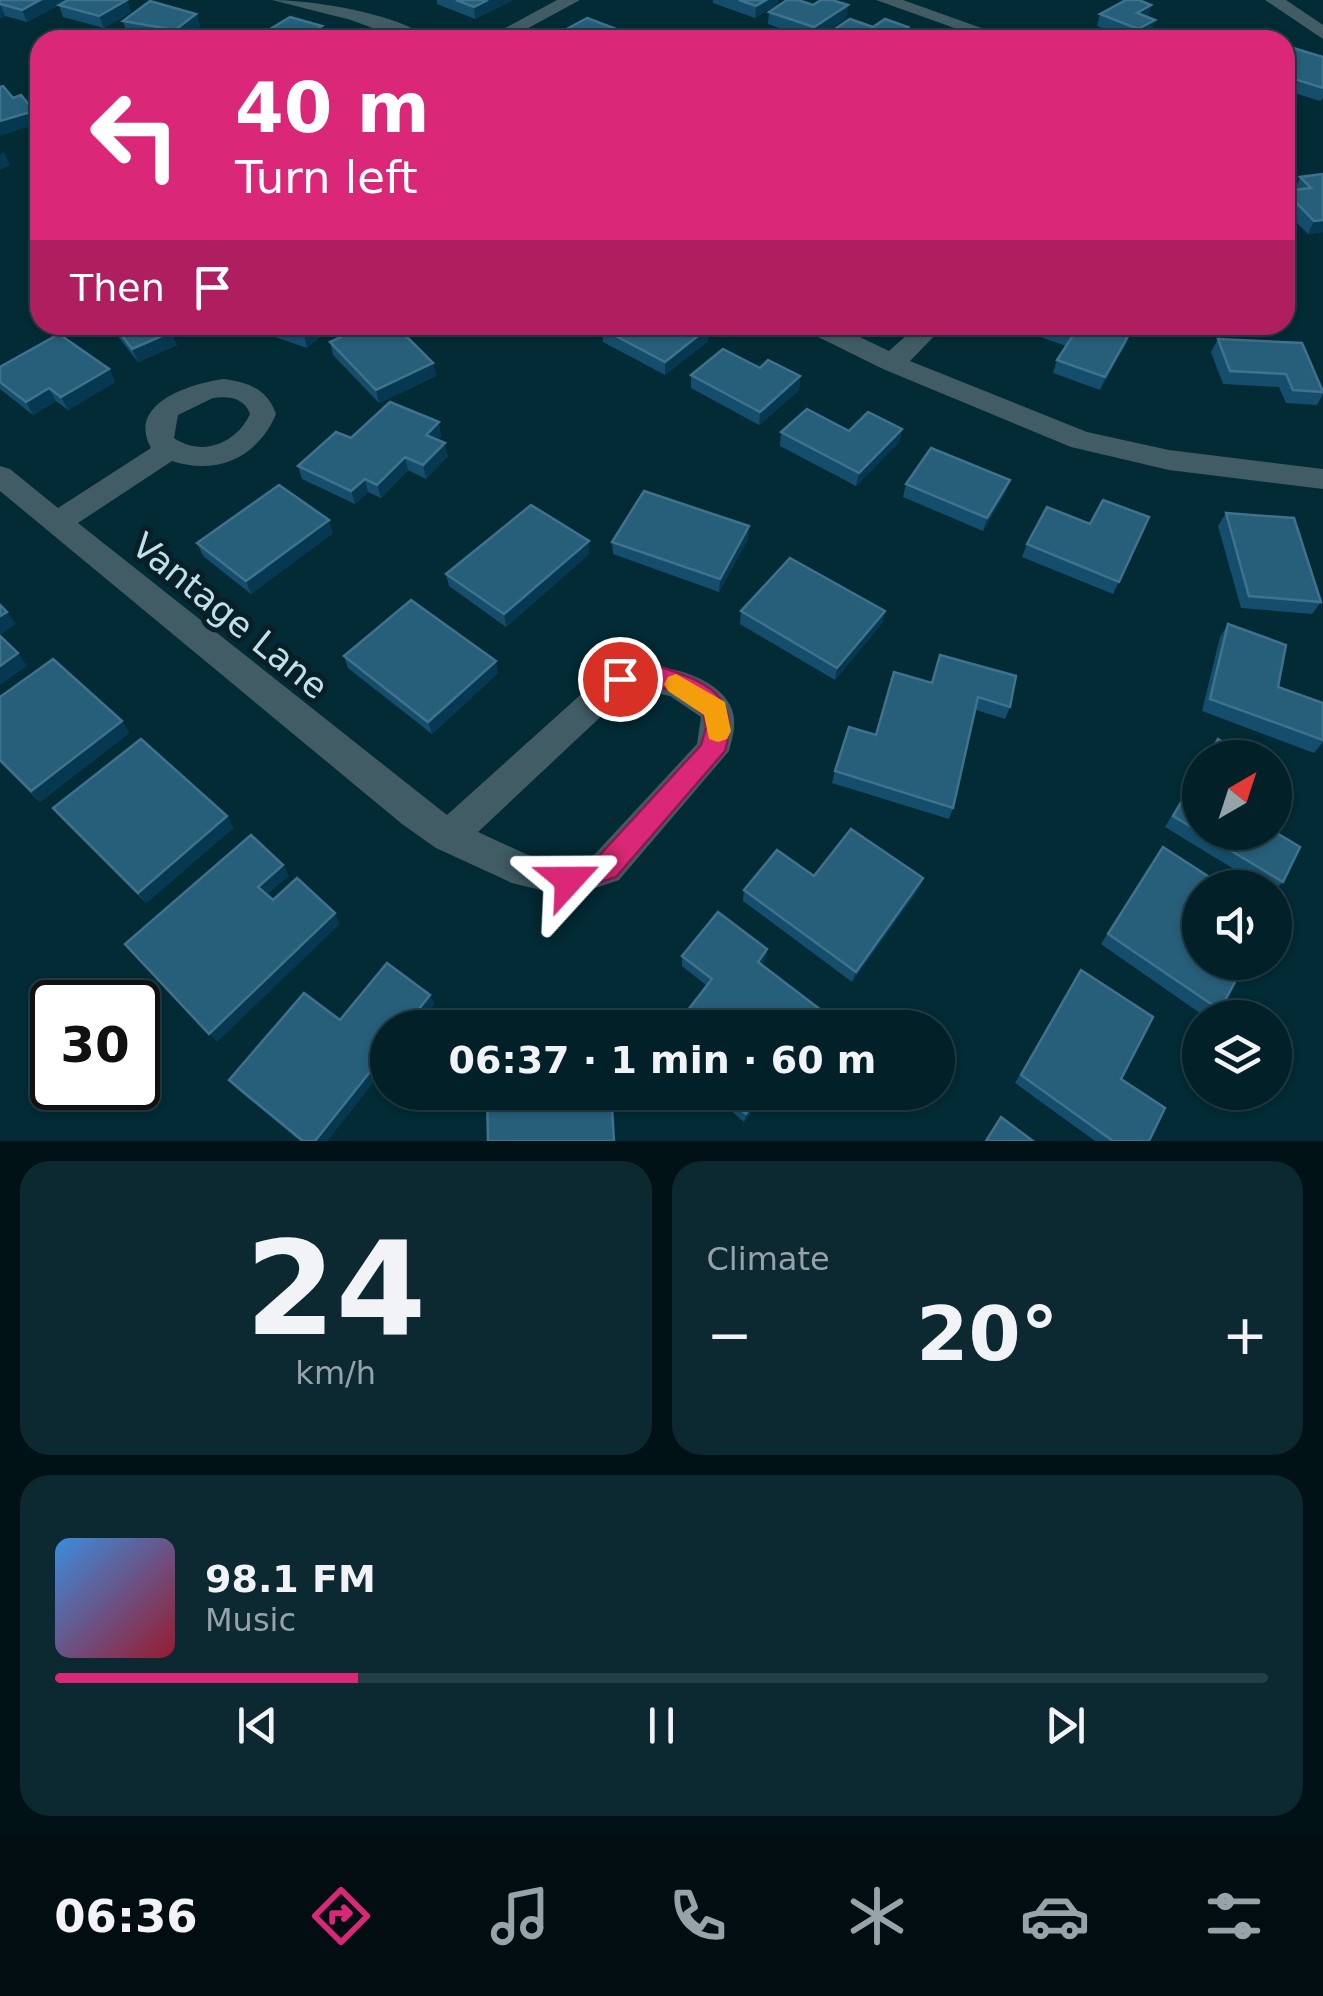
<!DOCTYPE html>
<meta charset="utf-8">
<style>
:root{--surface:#022028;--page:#0c2830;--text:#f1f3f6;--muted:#96a3a8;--line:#233e45;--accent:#db2777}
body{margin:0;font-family:"DejaVu Sans",sans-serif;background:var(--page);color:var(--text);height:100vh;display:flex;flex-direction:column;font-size:38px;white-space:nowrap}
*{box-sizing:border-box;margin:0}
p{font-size:32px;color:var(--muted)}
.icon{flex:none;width:55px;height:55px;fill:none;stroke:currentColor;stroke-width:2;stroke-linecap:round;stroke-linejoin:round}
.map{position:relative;height:1141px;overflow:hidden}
.side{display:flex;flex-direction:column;gap:20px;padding:20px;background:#011216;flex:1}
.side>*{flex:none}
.hud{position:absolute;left:30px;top:30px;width:1265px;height:305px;border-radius:30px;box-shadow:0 2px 8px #0004,0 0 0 2px var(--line);background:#db2777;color:#fff;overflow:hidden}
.needle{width:65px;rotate:39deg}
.fabs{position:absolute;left:1182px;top:740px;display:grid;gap:20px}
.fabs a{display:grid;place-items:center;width:110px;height:110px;border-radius:50%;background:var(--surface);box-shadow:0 2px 8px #0004,0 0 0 2px var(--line);font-size:50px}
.speed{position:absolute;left:30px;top:980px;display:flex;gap:20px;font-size:50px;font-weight:700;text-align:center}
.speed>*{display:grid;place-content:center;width:130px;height:130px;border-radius:50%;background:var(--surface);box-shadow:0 2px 8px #0004,0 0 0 2px var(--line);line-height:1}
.speed .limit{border:5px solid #111;border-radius:15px;background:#fff;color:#111}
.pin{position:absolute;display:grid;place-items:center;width:85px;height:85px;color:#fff;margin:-42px;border:5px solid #fff;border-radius:50%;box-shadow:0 2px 10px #0007}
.me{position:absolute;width:110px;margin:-55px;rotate:66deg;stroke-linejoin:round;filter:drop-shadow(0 0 8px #0008)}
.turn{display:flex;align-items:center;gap:35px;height:210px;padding:0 40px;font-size:45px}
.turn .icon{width:130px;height:130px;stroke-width:2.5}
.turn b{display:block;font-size:70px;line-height:85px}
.then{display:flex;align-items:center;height:95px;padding:0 40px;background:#0003;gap:20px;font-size:38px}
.big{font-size:75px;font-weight:700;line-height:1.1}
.side .widget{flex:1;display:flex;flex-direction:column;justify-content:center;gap:15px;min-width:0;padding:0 35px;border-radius:30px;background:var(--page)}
.side .dial{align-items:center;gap:0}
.dial b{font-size:130px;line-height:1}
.song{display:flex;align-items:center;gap:30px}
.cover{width:120px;height:120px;border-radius:15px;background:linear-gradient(135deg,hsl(210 70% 55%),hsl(350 70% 35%))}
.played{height:10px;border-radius:5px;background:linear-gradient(90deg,var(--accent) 25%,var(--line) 25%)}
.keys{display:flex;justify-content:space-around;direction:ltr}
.heat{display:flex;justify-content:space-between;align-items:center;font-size:55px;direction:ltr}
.side .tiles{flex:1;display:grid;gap:20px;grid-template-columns:1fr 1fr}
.widget:last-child{grid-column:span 2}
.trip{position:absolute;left:370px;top:1010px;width:585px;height:100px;border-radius:50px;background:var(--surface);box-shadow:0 2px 8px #0004,0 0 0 2px var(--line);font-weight:700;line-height:100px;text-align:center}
.tabs{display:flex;height:160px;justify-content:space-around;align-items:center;background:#010d10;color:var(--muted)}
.tabs .icon{width:70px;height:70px}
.tabs .active{color:var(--accent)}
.tabs b{font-size:45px;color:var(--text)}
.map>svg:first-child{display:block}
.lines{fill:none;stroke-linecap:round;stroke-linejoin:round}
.minor{fill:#415c64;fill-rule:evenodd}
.wall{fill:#154e6d}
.shaded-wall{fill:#063951}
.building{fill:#275e7a;stroke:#3f728c;stroke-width:2.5}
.route{fill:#db2777;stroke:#8e194d;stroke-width:2.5}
.slow{fill:#f59e0b}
.labels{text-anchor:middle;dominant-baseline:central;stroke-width:10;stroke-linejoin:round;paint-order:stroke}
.street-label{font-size:35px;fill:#bfe1ec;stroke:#081f26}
</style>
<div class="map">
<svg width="1323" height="1141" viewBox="0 0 1323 1141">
<rect width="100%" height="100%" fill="#022b35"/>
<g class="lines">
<g class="minor">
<path d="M272,0C312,0 402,14 431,40H405L351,20Z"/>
<path d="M557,0H580L506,40H483Z"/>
<path d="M876,0H903L1015,40H988Z"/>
<path d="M1265,0H1286L1323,25V39Z"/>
<path d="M803,325H835L889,351L918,325H945L910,361L1087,432L1169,450L1323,469V489L1169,470L1071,447L883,369L806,331Z"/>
<path d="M224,379C250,383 267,389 276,414C258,457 217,476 172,461L78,523L447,815L608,670C642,658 712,670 730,705C738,721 733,735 729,751L619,880L569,897L512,883L436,848L402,824L0,491V466L10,469L58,508L151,448C126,403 192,383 224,379ZM213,398C228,396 244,397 250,414C236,444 202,457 174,438L178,415ZM648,691L670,696L701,717L697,744L594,855L569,863L528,855L478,832L627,692Z"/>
</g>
</g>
<g class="wall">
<path d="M0,0H68L27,22L5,16L0,18Z"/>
<path d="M437,0H513L475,19L437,4Z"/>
<path d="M713,0H778L777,4L755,18L713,3Z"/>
<path d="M59,5L131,12L104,28L63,17Z"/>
<path d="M813,5H848L846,18L812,40L768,24L769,12Z"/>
<path d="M1151,5L1148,17L1151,32L1136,40H1131L1097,26L1100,14Z"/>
<path d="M196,14L200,26L182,40H166L127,33L123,21Z"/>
<path d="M908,27L906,39L904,40H828L829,33Z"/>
<path d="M563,31L632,40H564Z"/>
<path d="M1285,52L1323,57V98L1320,101L1285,90L1287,81H1285Z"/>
<path d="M1323,174V232L1308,234L1285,211V191L1295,190L1300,177Z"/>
<path d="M109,325H196L172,335L177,345L138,362Z"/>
<path d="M271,325H333L307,348L275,337Z"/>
<path d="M1042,325H1115L1126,344L1100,390L1053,373L1057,360L1066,346L1038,336Z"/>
<path d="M603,329L708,341L665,375L603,342Z"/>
<path d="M1218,339L1323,389V394L1317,405L1286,403L1279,387L1223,384L1211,352Z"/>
<path d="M330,342L433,363L436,376L379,403L333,355Z"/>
<path d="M0,367L109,369L115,382L68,410L56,401L33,415L0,389Z"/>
<path d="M760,368L800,376L799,390L759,425L691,388V375Z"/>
<path d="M902,429L899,442L856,486L780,446L781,432Z"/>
<path d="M441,436L437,440L448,456L426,479L408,470L381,498L368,492L355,504L302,479L298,466L351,438Z"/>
<path d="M1010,480L1005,493L983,531L903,497L906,484Z"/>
<path d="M1226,513L1321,602L1312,614L1241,608L1218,526Z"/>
<path d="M1149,517L1113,594L1022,557L1027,544L1090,524Z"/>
<path d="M333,533L251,594L203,556L197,543Z"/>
<path d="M748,539L719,592L613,554L612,542Z"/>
<path d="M589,554L506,627L449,586L446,574Z"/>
<path d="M741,611H885L882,623L835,680L740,624Z"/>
<path d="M1228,624L1278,687L1323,703V742L1314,753L1202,711L1220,637Z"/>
<path d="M344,656L498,673L432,734L348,668Z"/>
<path d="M894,672L1010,707L1005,719L976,710L953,808L949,819L832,783L835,771L876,735Z"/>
<path d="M0,697L122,721L129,733L40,802L0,762Z"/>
<path d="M1200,768V832L1283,882L1275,890V888H1265L1165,827Z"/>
<path d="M53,808L227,816L233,828L146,903L62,819Z"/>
<path d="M1155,858L1194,935L1220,1010L1212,1018H1207L1101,944Z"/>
<path d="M814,876L923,878L919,889L852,982L743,901L744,890Z"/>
<path d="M767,949L766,959L761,965L819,1019L813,1028H674L707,986L682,966V956Z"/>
<path d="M1081,970L1121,1079L1149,1141H1095L1015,1083Z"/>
<path d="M430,995L434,1004L327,1141H300L237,1089L229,1080L340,1020Z"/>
<path d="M709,1092H766L744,1122Z"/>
</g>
<g class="shaded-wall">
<path d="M40,0H68L27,22L22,10Z"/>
<path d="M127,0L131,12L104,28L99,16Z"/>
<path d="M488,0H513L475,19L474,7Z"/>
<path d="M766,0H778L777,4L755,18L756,6Z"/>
<path d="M0,4L5,16L0,18Z"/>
<path d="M848,5L846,18L812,40L814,27Z"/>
<path d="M1151,5L1148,17L1137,13Z"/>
<path d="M196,14L200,26L182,40H178L175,30Z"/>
<path d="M1155,20L1151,32L1134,40L1138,29Z"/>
<path d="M322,26L325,38L322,40H300Z"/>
<path d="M908,27L906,39L904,40H888Z"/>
<path d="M34,111L40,123L0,136V121Z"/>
<path d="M4,152L10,165L0,170V154Z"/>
<path d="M1323,220V232L1308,234L1314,221Z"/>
<path d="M165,325H196L172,335L177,345L138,362L132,349Z"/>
<path d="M315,325H333L307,348L304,335Z"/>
<path d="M709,327L708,341L665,375V362Z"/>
<path d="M1131,331L1126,344L1100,390L1105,377Z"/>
<path d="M433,363L436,376L379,403L376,390Z"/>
<path d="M109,369L115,382L68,410L61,397Z"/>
<path d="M800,376L799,390L759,425L760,412Z"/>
<path d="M49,388L56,401L33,415L26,402Z"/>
<path d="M439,422L441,436L429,448L426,435Z"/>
<path d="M902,429L899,442L856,486L859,473Z"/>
<path d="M445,443L448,456L426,479L423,465Z"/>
<path d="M405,457L408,470L381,498L377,485Z"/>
<path d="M365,479L368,492L355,504L351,491Z"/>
<path d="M1010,480L1005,493L983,531L987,518Z"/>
<path d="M329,520L333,533L251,594L246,581Z"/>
<path d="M749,526L748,539L719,592L720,579Z"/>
<path d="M589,541V554L506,627L504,614Z"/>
<path d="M885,611L882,623L835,680L837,668Z"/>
<path d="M7,612L16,624L0,635V616Z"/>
<path d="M18,653L27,666L0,685V666Z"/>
<path d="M496,661L498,673L432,734L428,722Z"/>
<path d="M122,721L129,733L40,802L31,791Z"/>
<path d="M227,816L233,828L146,903L138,893Z"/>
<path d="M283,865L289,876L264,897L258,887Z"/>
<path d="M923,878L919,889L852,982L856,972Z"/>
<path d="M335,913L340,924L217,1042L209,1034Z"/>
<path d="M767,949L766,959L756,972L758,962Z"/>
<path d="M430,995L434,1004L416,1028H404Z"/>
<path d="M821,1010L819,1019L813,1028H809Z"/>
<path d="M388,1049V1064L327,1141H315Z"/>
<path d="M762,1092H766L744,1122L746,1114Z"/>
</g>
<g class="building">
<path d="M0,0H40L22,10L0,4Z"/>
<path d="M68,0H127L99,16L59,5Z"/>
<path d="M456,0H488L474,7Z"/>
<path d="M739,0H766L756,6Z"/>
<path d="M787,0H798L813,5L821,0H832L848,5L814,27L769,12Z"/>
<path d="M1126,0H1139L1151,5L1137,13L1155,20L1138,29L1100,14Z"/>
<path d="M150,1L196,14L175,30L123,21Z"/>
<path d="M290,17L322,26L300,40H252Z"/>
<path d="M587,18L632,35L623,40H586L563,31Z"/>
<path d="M850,19L873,27L885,19L908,27L888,40H849L829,33Z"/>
<path d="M1201,32L1227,40H1192Z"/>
<path d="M1236,34L1256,40H1230Z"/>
<path d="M1290,47L1323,57V88L1288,77L1295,70L1285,67V52Z"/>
<path d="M3,86L13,98L21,95L34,111L0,121V87Z"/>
<path d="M1323,174V220L1314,221L1285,191L1311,188L1300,177Z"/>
<path d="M114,325H165L171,332L132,349Z"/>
<path d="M274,325H315L304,335Z"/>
<path d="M367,325H395L433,363L376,390L330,342Z"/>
<path d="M608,325H704L709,327L665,362L603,329Z"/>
<path d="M1047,325H1115L1131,331L1105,377L1057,360L1074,334Z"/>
<path d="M59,334L109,369L61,397L49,388L26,402L0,382V367Z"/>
<path d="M1218,339L1302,343L1323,392L1293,390L1286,374L1230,371Z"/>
<path d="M723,349L760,368L768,360L800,376L760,412L691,375Z"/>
<path d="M390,402L439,422L426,435L445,443L423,465L405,457L377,485L365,479L351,491L298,466L336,432L351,438Z"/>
<path d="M807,409L849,431L868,412L902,429L859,473L781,432Z"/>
<path d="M931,448L1010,480L987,518L906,484Z"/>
<path d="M279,485L329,520L246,581L197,543Z"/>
<path d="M644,491L749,526L720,579L612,542Z"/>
<path d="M1103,500L1149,517L1119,582L1027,544L1047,507L1090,524Z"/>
<path d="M531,505L589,541L504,614L446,574Z"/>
<path d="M1226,513L1294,518L1321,602L1249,596Z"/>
<path d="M790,558L885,611L837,668L741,611Z"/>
<path d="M411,600L496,661L428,722L344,656Z"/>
<path d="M0,605L7,612L0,616Z"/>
<path d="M1228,624L1286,645L1278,687L1323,703V740L1210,699Z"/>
<path d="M0,636L18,653L0,666Z"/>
<path d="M940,655L1016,676L1010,707L978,697L953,808L835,771L849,727L876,735L894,672L932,683Z"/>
<path d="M53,659L122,721L31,791L0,760V697Z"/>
<path d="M141,739L227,816L138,893L53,808Z"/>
<path d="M1218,739L1251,758H1207Z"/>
<path d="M1200,770V832L1173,816Z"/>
<path d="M1275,771L1282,775L1275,787Z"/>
<path d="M851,829L923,878L856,972L744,890L777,850L814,876Z"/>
<path d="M1200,832H1275L1300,847L1283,882Z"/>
<path d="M251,835L283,865L258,887L273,900L297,878L335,913L209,1034L125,944Z"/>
<path d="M1163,847L1223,886L1222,888H1200V925L1194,935L1200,939V962H1235L1243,967L1220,1010L1108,934Z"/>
<path d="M718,912L767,949L758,962L821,1010L809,1028H674L712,979L682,956Z"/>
<path d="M387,963L430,995L404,1028H388V1049L315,1141H303L229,1080L304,993L340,1020Z"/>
<path d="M1081,970L1153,1017L1121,1079L1165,1108L1149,1141H1113L1021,1075Z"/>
<path d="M605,1014L606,1028H487V1026Z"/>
<path d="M487,1092H611L614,1141H488Z"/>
<path d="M720,1092H762L746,1114Z"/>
<path d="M1001,1117L1033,1141H986Z"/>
</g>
<path class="route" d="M655,665C703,681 742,693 725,751L616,877L569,893L559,889L555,880L559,871L597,858L701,745L706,728L704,715C690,704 672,688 653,685C638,684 626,691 611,686L607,679L611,672Z"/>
<path class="slow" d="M676,674L725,702L731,731L727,739L718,742L709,739L704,715L668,691L664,684L668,677Z"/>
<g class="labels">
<g class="street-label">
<text transform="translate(230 616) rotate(39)">Vantage Lane</text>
</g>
</g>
</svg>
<div class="fabs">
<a><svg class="needle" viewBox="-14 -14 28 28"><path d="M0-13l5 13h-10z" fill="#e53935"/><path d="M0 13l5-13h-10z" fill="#96a3a8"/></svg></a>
<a><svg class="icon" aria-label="sound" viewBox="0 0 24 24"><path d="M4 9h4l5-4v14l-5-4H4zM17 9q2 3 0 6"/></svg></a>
<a><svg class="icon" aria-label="layers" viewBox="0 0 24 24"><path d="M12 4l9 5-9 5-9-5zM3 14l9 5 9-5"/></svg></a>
</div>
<div class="speed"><div class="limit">30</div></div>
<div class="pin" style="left:620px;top:679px;background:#d93025"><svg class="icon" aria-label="arrive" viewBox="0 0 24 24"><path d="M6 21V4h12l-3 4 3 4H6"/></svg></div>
<svg class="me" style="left:569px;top:880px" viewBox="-20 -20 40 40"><path d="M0-17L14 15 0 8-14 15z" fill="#db2777" stroke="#fff" stroke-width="4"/></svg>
<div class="trip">06:37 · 1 min · 60 m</div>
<div class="hud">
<div class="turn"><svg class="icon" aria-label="left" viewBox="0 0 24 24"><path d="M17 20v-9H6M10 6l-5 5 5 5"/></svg><div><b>40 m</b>Turn left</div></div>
<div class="then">Then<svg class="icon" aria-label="arrive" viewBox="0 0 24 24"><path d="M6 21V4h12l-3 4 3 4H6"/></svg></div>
</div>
</div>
<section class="side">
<div class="tiles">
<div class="widget dial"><b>24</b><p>km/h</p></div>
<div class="widget"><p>Climate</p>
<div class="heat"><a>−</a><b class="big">20°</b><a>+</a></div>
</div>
<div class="widget">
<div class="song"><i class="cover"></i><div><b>98.1 FM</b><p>Music</p></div></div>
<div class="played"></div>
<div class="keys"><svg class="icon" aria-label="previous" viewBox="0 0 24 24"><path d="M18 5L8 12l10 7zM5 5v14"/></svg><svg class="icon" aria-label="pause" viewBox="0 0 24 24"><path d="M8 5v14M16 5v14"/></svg><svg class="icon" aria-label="next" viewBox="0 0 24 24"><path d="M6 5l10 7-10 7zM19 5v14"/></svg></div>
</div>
</div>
</section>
<nav class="tabs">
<b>06:36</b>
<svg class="icon active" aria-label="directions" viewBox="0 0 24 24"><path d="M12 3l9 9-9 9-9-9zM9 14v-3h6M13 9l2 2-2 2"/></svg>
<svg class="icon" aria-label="music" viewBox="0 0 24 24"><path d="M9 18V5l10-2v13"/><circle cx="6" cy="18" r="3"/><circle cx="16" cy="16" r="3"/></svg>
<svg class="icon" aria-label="phone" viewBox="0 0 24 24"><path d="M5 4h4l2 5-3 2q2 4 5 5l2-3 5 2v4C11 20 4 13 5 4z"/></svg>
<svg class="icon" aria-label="climate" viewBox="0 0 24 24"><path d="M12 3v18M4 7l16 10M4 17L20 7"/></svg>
<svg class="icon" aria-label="car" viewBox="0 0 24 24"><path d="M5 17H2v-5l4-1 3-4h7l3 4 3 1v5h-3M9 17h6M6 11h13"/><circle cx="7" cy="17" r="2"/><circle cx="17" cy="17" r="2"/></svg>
<svg class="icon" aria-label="filters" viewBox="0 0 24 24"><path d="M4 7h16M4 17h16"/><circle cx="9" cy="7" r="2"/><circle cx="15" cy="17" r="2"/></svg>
</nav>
